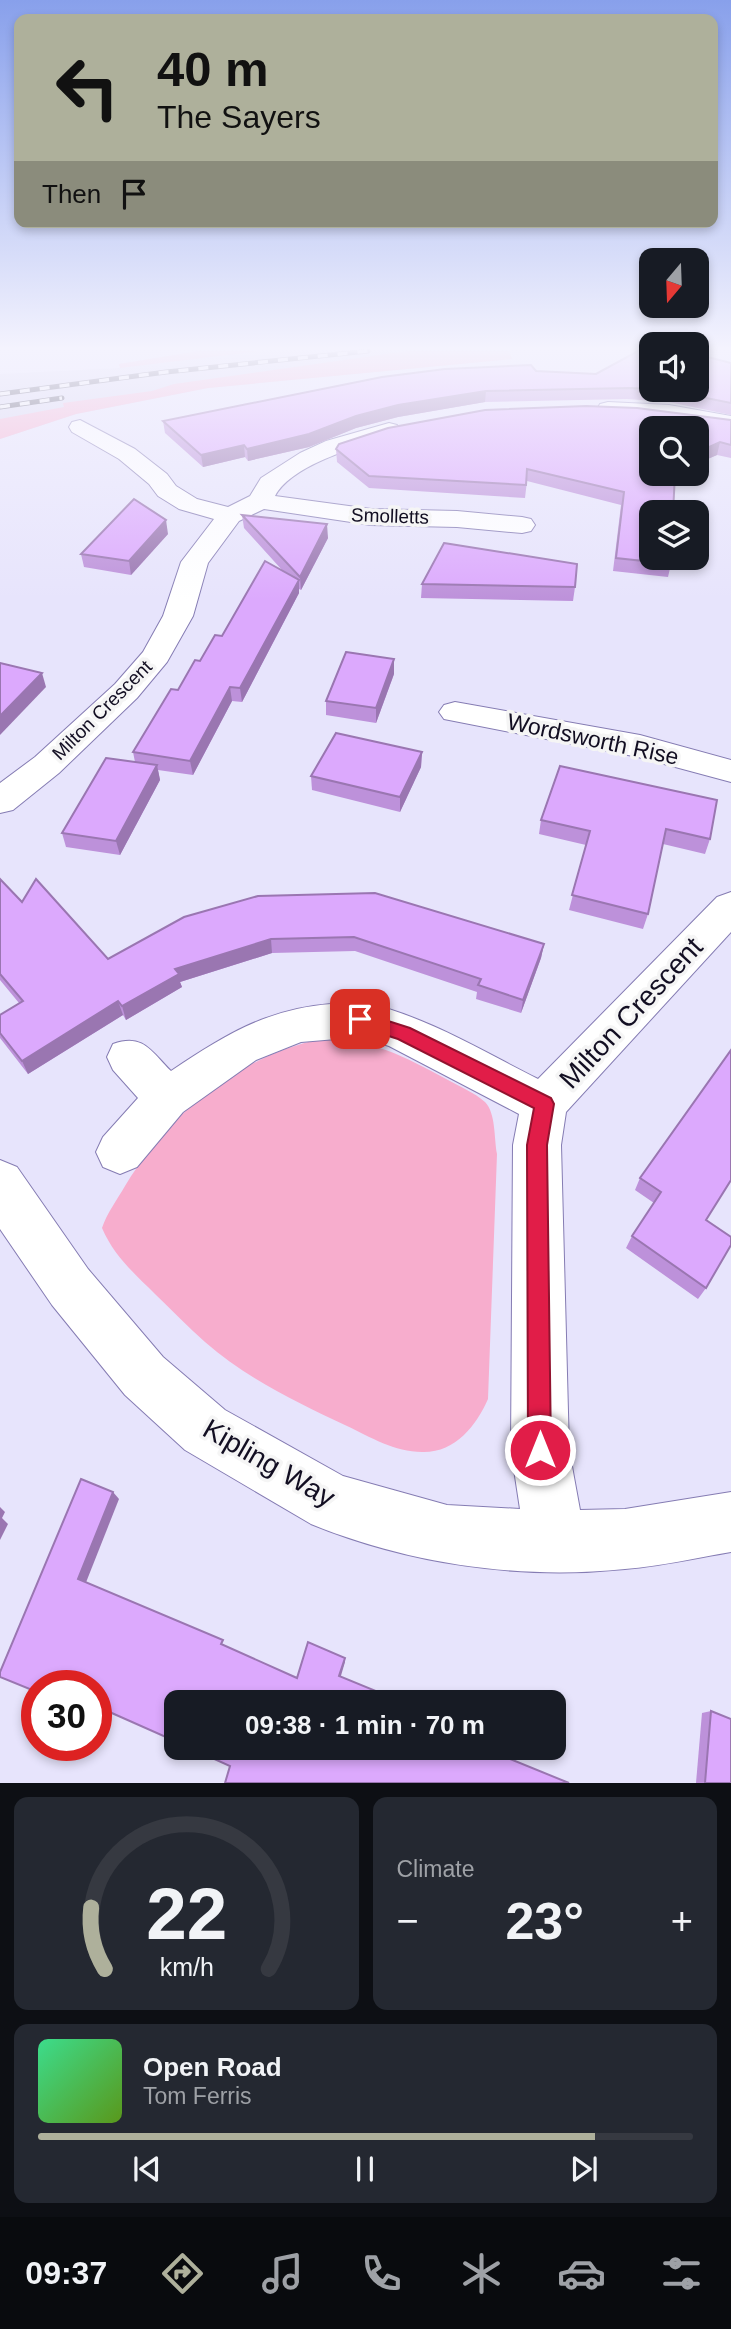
<!DOCTYPE html>
<meta charset="utf-8">
<style>
:root{--surface:#171b24;--page:#242831;--text:#f1f3f6;--muted:#9ea1a6;--line:#363941;--accent:#aeb09b}
body{margin:0;font-family:Helvetica,sans-serif;background:var(--page);color:var(--text);height:100vh;display:flex;flex-direction:column;font-size:26px;white-space:nowrap}
*{box-sizing:border-box;margin:0}
p{font-size:23px;color:var(--muted)}
.icon{flex:none;width:38px;height:38px;fill:none;stroke:currentColor;stroke-width:2;stroke-linecap:round;stroke-linejoin:round}
.map{position:relative;height:1783px;overflow:hidden}
.sheet{display:flex;flex-direction:column;gap:14px;padding:14px;background:#0d0f14;flex:1}
.sheet>*{flex:none}
.top-card{position:absolute;left:14px;top:14px;width:704px;height:214px;border-radius:14px;box-shadow:0 4px 10px #0003;background:#aeb09b;color:#111;overflow:hidden}
.needle{width:46px;rotate:199deg}
.fabs{position:absolute;left:639px;top:248px;display:grid;gap:14px}
.fabs a{display:grid;place-items:center;width:70px;height:70px;border-radius:14px;background:var(--surface);box-shadow:0 4px 10px #0003;font-size:35px}
.speed{position:absolute;left:21px;top:1670px;display:flex;gap:14px;font-size:35px;font-weight:700;text-align:center}
.speed>*{display:grid;place-content:center;width:91px;height:91px;border-radius:50%;background:var(--surface);box-shadow:0 4px 10px #0003;line-height:1}
.speed .limit{border:10px solid #d22;background:#fff;color:#111}
.pin{position:absolute;display:grid;place-items:center;width:60px;height:60px;color:#fff;margin:-30px;border-radius:14px;box-shadow:0 4px 10px #0006}
.me{position:absolute;width:77px;margin:-38px;rotate:0deg;stroke-linejoin:round;filter:drop-shadow(0 0 5px #0008)}
.turn{display:flex;align-items:center;gap:24px;height:147px;padding:0 28px;font-size:32px}
.turn .icon{width:91px;height:91px;stroke-width:2.5}
.turn b{display:block;font-size:49px;line-height:60px}
.then{display:flex;align-items:center;height:66px;padding:0 28px;background:#0003;gap:14px;font-size:26px}
.big{font-size:52px;font-weight:700;line-height:1.1}
.sheet .widget{flex:1;display:flex;flex-direction:column;justify-content:center;gap:10px;min-width:0;padding:0 24px;border-radius:14px;background:var(--page)}
.sheet .dial{align-items:center;gap:0}
.dial svg{height:182px;overflow:visible;fill:none;stroke:var(--line);stroke-width:7;stroke-linecap:round;text-anchor:middle}
.dial text{fill:var(--text);stroke:none}
.song{display:flex;align-items:center;gap:21px}
.cover{width:84px;height:84px;border-radius:10px;background:linear-gradient(135deg,hsl(150 70% 55%),hsl(90 70% 35%))}
.played{height:7px;border-radius:4px;background:linear-gradient(90deg,var(--accent) 85%,var(--line) 85%)}
.keys{display:flex;justify-content:space-around;direction:ltr}
.heat{display:flex;justify-content:space-between;align-items:center;font-size:38px;direction:ltr}
.sheet .tiles{flex:1;display:grid;gap:14px;grid-template-columns:1fr 1fr}
.widget:last-child{grid-column:span 2}
.trip{position:absolute;left:164px;top:1690px;width:402px;height:70px;border-radius:14px;background:var(--surface);box-shadow:0 4px 10px #0003;font-weight:700;line-height:70px;text-align:center}
.tabs{display:flex;height:112px;justify-content:space-around;align-items:center;background:#090b0e;color:var(--muted)}
.tabs .icon{width:49px;height:49px}
.tabs .on{color:var(--accent)}
.tabs b{font-size:32px;color:var(--text)}
.map>svg:first-child{display:block}
.built{fill:#d7d4ee}
.green{fill:#f7adcd}
.lines{fill:none;stroke-linecap:round;stroke-linejoin:round}
.minor-casing{stroke:#857cb3;stroke-width:2}
.minor{fill:#fff;fill-rule:evenodd}
.rail-casing{stroke:#39364a;stroke-width:5}
.rail{stroke:#f5f5f5;stroke-width:3.5;stroke-dasharray:10;stroke-linecap:butt}
.wall{fill:#bd91da}
.shaded-wall{fill:#9a76b1}
.building{fill:#dca9fd;stroke:#9a76b1;stroke-width:2}
.route{fill:#e11d48;stroke:#92132f;stroke-width:2}
.labels{text-anchor:middle;dominant-baseline:central;stroke-width:7;stroke-linejoin:round;paint-order:stroke}
.far-street-label{font-size:19px;fill:#120e22;stroke:#f5f5f5}
.street-label{font-size:23px;fill:#120e22;stroke:#f5f5f5}
.near-street-label{font-size:28px;fill:#120e22;stroke:#f5f5f5}
</style>
<div class="map">
<svg width="731" height="1783" viewBox="0 0 731 1783">
<rect width="100%" height="100%" fill="#e7e4fc"/>
<path class="built" d="M199,351H509L512,359L208,388L76,414L0,439V374L120,368L119,364Z"/>
<g class="green">
<path d="M199,351H261L120,368L119,364Z"/>
<path d="M408,351H509L512,359L208,388L76,414L0,439V419L64,407L63,403L152,391L174,384Z"/>
<path d="M321,1039C373,1039 403,1056 448,1080C459,1086 475,1093 485,1102C496,1113 494,1139 497,1154L488,1399C476,1426 455,1453 422,1452C395,1452 370,1437 347,1426C298,1403 246,1378 205,1342C188,1327 172,1310 155,1294C134,1273 114,1256 102,1228C107,1213 117,1200 125,1186C170,1113 237,1057 321,1039Z"/>
</g>
<g class="lines">
<defs>
<g id="minor">
<path d="M608,402L669,405L731,416V430L669,419L600,414L597,409L600,404Z"/>
<path d="M80,420L135,449L167,474L176,486L197,499L228,507L250,496L261,478L300,453L326,441L389,423L397,425L400,430L397,435C363,445 293,463 275,496L371,509L457,511L522,517L531,519L535,525L531,531L522,533L457,527L371,525L264,509L239,521L208,563L193,616L167,662L137,698L59,773L13,810L0,813V783L35,757L115,684L143,652L163,616L181,562L214,519L179,509L158,496L149,484L119,459L72,432L69,427L72,422Z"/>
<path d="M455,702L640,735L731,760V782L638,757L444,719L439,712L444,705Z"/>
<path d="M731,892V932L566,1112L561,1145L569,1450L580,1510L625,1509L731,1492V1552C696,1558 661,1566 625,1569C520,1580 409,1564 311,1524L185,1450L125,1395L52,1305L0,1229V1160L17,1167L88,1269L163,1357L225,1410L343,1476L447,1505L520,1509L511,1450L513,1145L519,1114L389,1046L360,1037L301,1042L256,1060L183,1112L137,1167L120,1174L103,1167L96,1152L103,1137L138,1098L113,1070L107,1057L113,1044C143,1033 151,1051 171,1071C223,1036 266,1009 331,1004C340,1003 353,1000 362,1002C424,1015 482,1051 538,1079L717,897Z"/>
</g>
</defs>
<use href="#minor" class="minor-casing"/>
<use href="#minor" class="minor"/>
<defs>
<g id="rail">
<path d="M0,394L166,372L368,351"/>
<path d="M0,407L62,398"/>
</g>
</defs>
<use href="#rail" class="rail-casing"/>
<use href="#rail" class="rail"/>
</g>
<g class="wall">
<path d="M651,351V390H696L731,363V415L669,402L627,399L485,402L398,417L356,428L309,447L248,461L245,457L203,467L165,433L163,421L536,371L596,374Z"/>
<path d="M731,420V458L717,455L696,464V429L675,475L671,564L668,577L613,571L621,505L527,481L525,498L369,488L337,462L336,449Z"/>
<path d="M242,515L328,538L301,590L299,589V593L242,702L232,701L193,775L158,770L160,780L120,855L66,847L62,833L135,762L133,752L200,661L282,570L244,528Z"/>
<path d="M168,534L131,575L84,567L81,554Z"/>
<path d="M422,584L575,587L573,601L421,598Z"/>
<path d="M394,674L376,723L326,715V701Z"/>
<path d="M422,752L421,767L400,812L312,790L311,776Z"/>
<path d="M560,766L710,839L705,854L663,844L648,914L643,929L569,910L586,845L539,834L541,820Z"/>
<path d="M0,879L22,902L108,959L184,917L544,944L541,958L521,1013L476,999L477,992L355,951L272,953L180,982L182,987L126,1020L123,1015L28,1074L0,1038V1015L19,1003L0,980Z"/>
<path d="M640,1178L706,1221V1288L698,1299L626,1248L632,1236L654,1203L635,1190Z"/>
<path d="M711,1711L731,1783H696L702,1713Z"/>
</g>
<g class="shaded-wall">
<path d="M486,391L485,402L398,417L356,428L309,447L248,461L247,449L356,416L398,405Z"/>
<path d="M720,442L717,455L696,464V453Z"/>
<path d="M244,445L245,457L203,467L201,455Z"/>
<path d="M166,520L168,534L131,575L129,561Z"/>
<path d="M327,524L328,538L301,590L300,577Z"/>
<path d="M299,580V593L242,702L240,688Z"/>
<path d="M394,659V674L376,723V708Z"/>
<path d="M42,673L46,687L0,735V716Z"/>
<path d="M230,687L232,701L193,775L190,761Z"/>
<path d="M422,752L421,767L400,812V797Z"/>
<path d="M157,765L160,780L120,855L116,841Z"/>
<path d="M271,939L272,953L180,982L182,987L126,1020L122,1006L175,969Z"/>
<path d="M544,944L541,958L521,1013L523,1000Z"/>
<path d="M118,1001L123,1015L28,1074L22,1061Z"/>
<path d="M113,1492L119,1499L85,1585L78,1579Z"/>
<path d="M0,1507L5,1512L2,1518L8,1524L0,1540Z"/>
<path d="M345,1658V1662L340,1679L339,1676Z"/>
</g>
<g class="building">
<path d="M638,351H651V389L629,388L486,391L398,405L356,416L309,434L247,449L244,445L201,455L163,421L382,377L445,369L531,365L536,371L596,374Z"/>
<path d="M696,354L731,363V403L667,390H696Z"/>
<path d="M586,406L637,408L731,420V445L720,442L696,453V429H651V474H675L673,513H651V558H671V564L616,558L624,492L527,469L526,485L369,476L336,449L339,444L388,428L485,410Z"/>
<path d="M134,499L166,520L129,561L81,554Z"/>
<path d="M242,515L327,524L300,577Z"/>
<path d="M444,543L577,564L575,587L422,584Z"/>
<path d="M265,561L299,580L240,688L230,687L190,761L133,752L171,689L178,690L195,660L200,661L215,635L222,636Z"/>
<path d="M346,652L394,659L376,708L326,701Z"/>
<path d="M0,663L42,673L0,716Z"/>
<path d="M336,733L422,752L400,797L311,776Z"/>
<path d="M106,758L157,765L116,841L62,833Z"/>
<path d="M560,766L717,800L710,839L666,829L648,914L572,895L590,831L541,820Z"/>
<path d="M0,879L22,902L36,879L108,959L184,917L258,896L375,893L544,944L523,1000L478,985L481,979L354,937L271,939L175,969L179,974L122,1006L118,1001L22,1061L0,1033V1015L23,1001L0,974Z"/>
<path d="M731,1050V1180L706,1220L731,1237V1245L706,1288L632,1236L661,1192L640,1178Z"/>
<path d="M81,1479L113,1492L78,1579L223,1640L221,1644L297,1678L308,1642L345,1658L339,1676L393,1698L392,1703H177V1742L96,1706V1685H37V1692L0,1677V1672Z"/>
<path d="M711,1711L731,1719V1783H705Z"/>
<path d="M190,1748H483L569,1783H225L230,1766Z"/>
</g>
<linearGradient id="sky" x2="0" y2="1"><stop stop-color="#88a0eb"/><stop offset="0.58" stop-color="#f4f3fe"/><stop offset="1" stop-color="#f4f3fe" stop-opacity="0"/></linearGradient>
<rect width="731" height="601" fill="url(#sky)"/>
<path class="route" d="M360,1012L410,1028L551,1098L554,1104L547,1145L551,1450L548,1459L540,1462L531,1459L528,1450L527,1145L534,1108L398,1039L354,1025L351,1019L354,1014Z"/>
<g class="labels">
<g class="far-street-label">
<text transform="translate(390 516) rotate(2)">Smolletts</text>
<text transform="translate(102 710) rotate(-45)">Milton Crescent</text>
</g>
<g class="street-label">
<text transform="translate(593 739) rotate(12)">Wordsworth Rise</text>
</g>
<g class="near-street-label">
<text transform="translate(631 1013) rotate(-47)">Milton Crescent</text>
<text transform="translate(269 1463) rotate(30)">Kipling Way</text>
</g>
</g>
</svg>
<div class="fabs">
<a><svg class="needle" viewBox="-14 -14 28 28"><path d="M0-13l5 13h-10z" fill="#e53935"/><path d="M0 13l5-13h-10z" fill="#9ea1a6"/></svg></a>
<a><svg class="icon" aria-label="sound" viewBox="0 0 24 24"><path d="M4 9h4l5-4v14l-5-4H4zM17 9q2 3 0 6"/></svg></a>
<a><svg class="icon" aria-label="search" viewBox="0 0 24 24"><circle cx="10" cy="10" r="6"/><path d="M15 15l6 6"/></svg></a>
<a><svg class="icon" aria-label="layers" viewBox="0 0 24 24"><path d="M12 4l9 5-9 5-9-5zM3 14l9 5 9-5"/></svg></a>
</div>
<div class="speed"><div class="limit">30</div></div>
<div class="pin" style="left:360px;top:1019px;background:#d93025"><svg class="icon" aria-label="arrive" viewBox="0 0 24 24"><path d="M6 21V4h12l-3 4 3 4H6"/></svg></div>
<svg class="me" style="left:540px;top:1450px" viewBox="-20 -20 40 40"><circle r="17" fill="#e11d48" stroke="#fff" stroke-width="3"/><path d="M0-11L8 9 0 5-8 9z" fill="#fff"/></svg>
<div class="trip">09:38 · 1 min · 70 m</div>
<div class="top-card">
<div class="turn"><svg class="icon" aria-label="left" viewBox="0 0 24 24"><path d="M17 20v-9H6M10 6l-5 5 5 5"/></svg><div><b>40 m</b>The Sayers</div></div>
<div class="then">Then<svg class="icon" aria-label="arrive" viewBox="0 0 24 24"><path d="M6 21V4h12l-3 4 3 4H6"/></svg></div>
</div>
</div>
<section class="sheet">
<div class="tiles">
<div class="widget dial"><svg viewBox="0 0 100 80">
<path d="M14 69A42 42 0 1 1 86 69"/>
<path d="M14 69A42 42 0 0 1 8 42" stroke="#aeb09b"/>
<text x="50" y="56" font-size="32" font-weight="700">22</text>
<text x="50" y="72" font-size="11">km/h</text>
</svg></div>
<div class="widget"><p>Climate</p>
<div class="heat"><a>−</a><b class="big">23°</b><a>+</a></div>
</div>
<div class="widget">
<div class="song"><i class="cover"></i><div><b>Open Road</b><p>Tom Ferris</p></div></div>
<div class="played"></div>
<div class="keys"><svg class="icon" aria-label="previous" viewBox="0 0 24 24"><path d="M18 5L8 12l10 7zM5 5v14"/></svg><svg class="icon" aria-label="pause" viewBox="0 0 24 24"><path d="M8 5v14M16 5v14"/></svg><svg class="icon" aria-label="next" viewBox="0 0 24 24"><path d="M6 5l10 7-10 7zM19 5v14"/></svg></div>
</div>
</div>
</section>
<nav class="tabs">
<b>09:37</b>
<svg class="icon on" aria-label="directions" viewBox="0 0 24 24"><path d="M12 3l9 9-9 9-9-9zM9 14v-3h6M13 9l2 2-2 2"/></svg>
<svg class="icon" aria-label="music" viewBox="0 0 24 24"><path d="M9 18V5l10-2v13"/><circle cx="6" cy="18" r="3"/><circle cx="16" cy="16" r="3"/></svg>
<svg class="icon" aria-label="phone" viewBox="0 0 24 24"><path d="M5 4h4l2 5-3 2q2 4 5 5l2-3 5 2v4C11 20 4 13 5 4z"/></svg>
<svg class="icon" aria-label="climate" viewBox="0 0 24 24"><path d="M12 3v18M4 7l16 10M4 17L20 7"/></svg>
<svg class="icon" aria-label="car" viewBox="0 0 24 24"><path d="M5 17H2v-5l4-1 3-4h7l3 4 3 1v5h-3M9 17h6M6 11h13"/><circle cx="7" cy="17" r="2"/><circle cx="17" cy="17" r="2"/></svg>
<svg class="icon" aria-label="filters" viewBox="0 0 24 24"><path d="M4 7h16M4 17h16"/><circle cx="9" cy="7" r="2"/><circle cx="15" cy="17" r="2"/></svg>
</nav>
